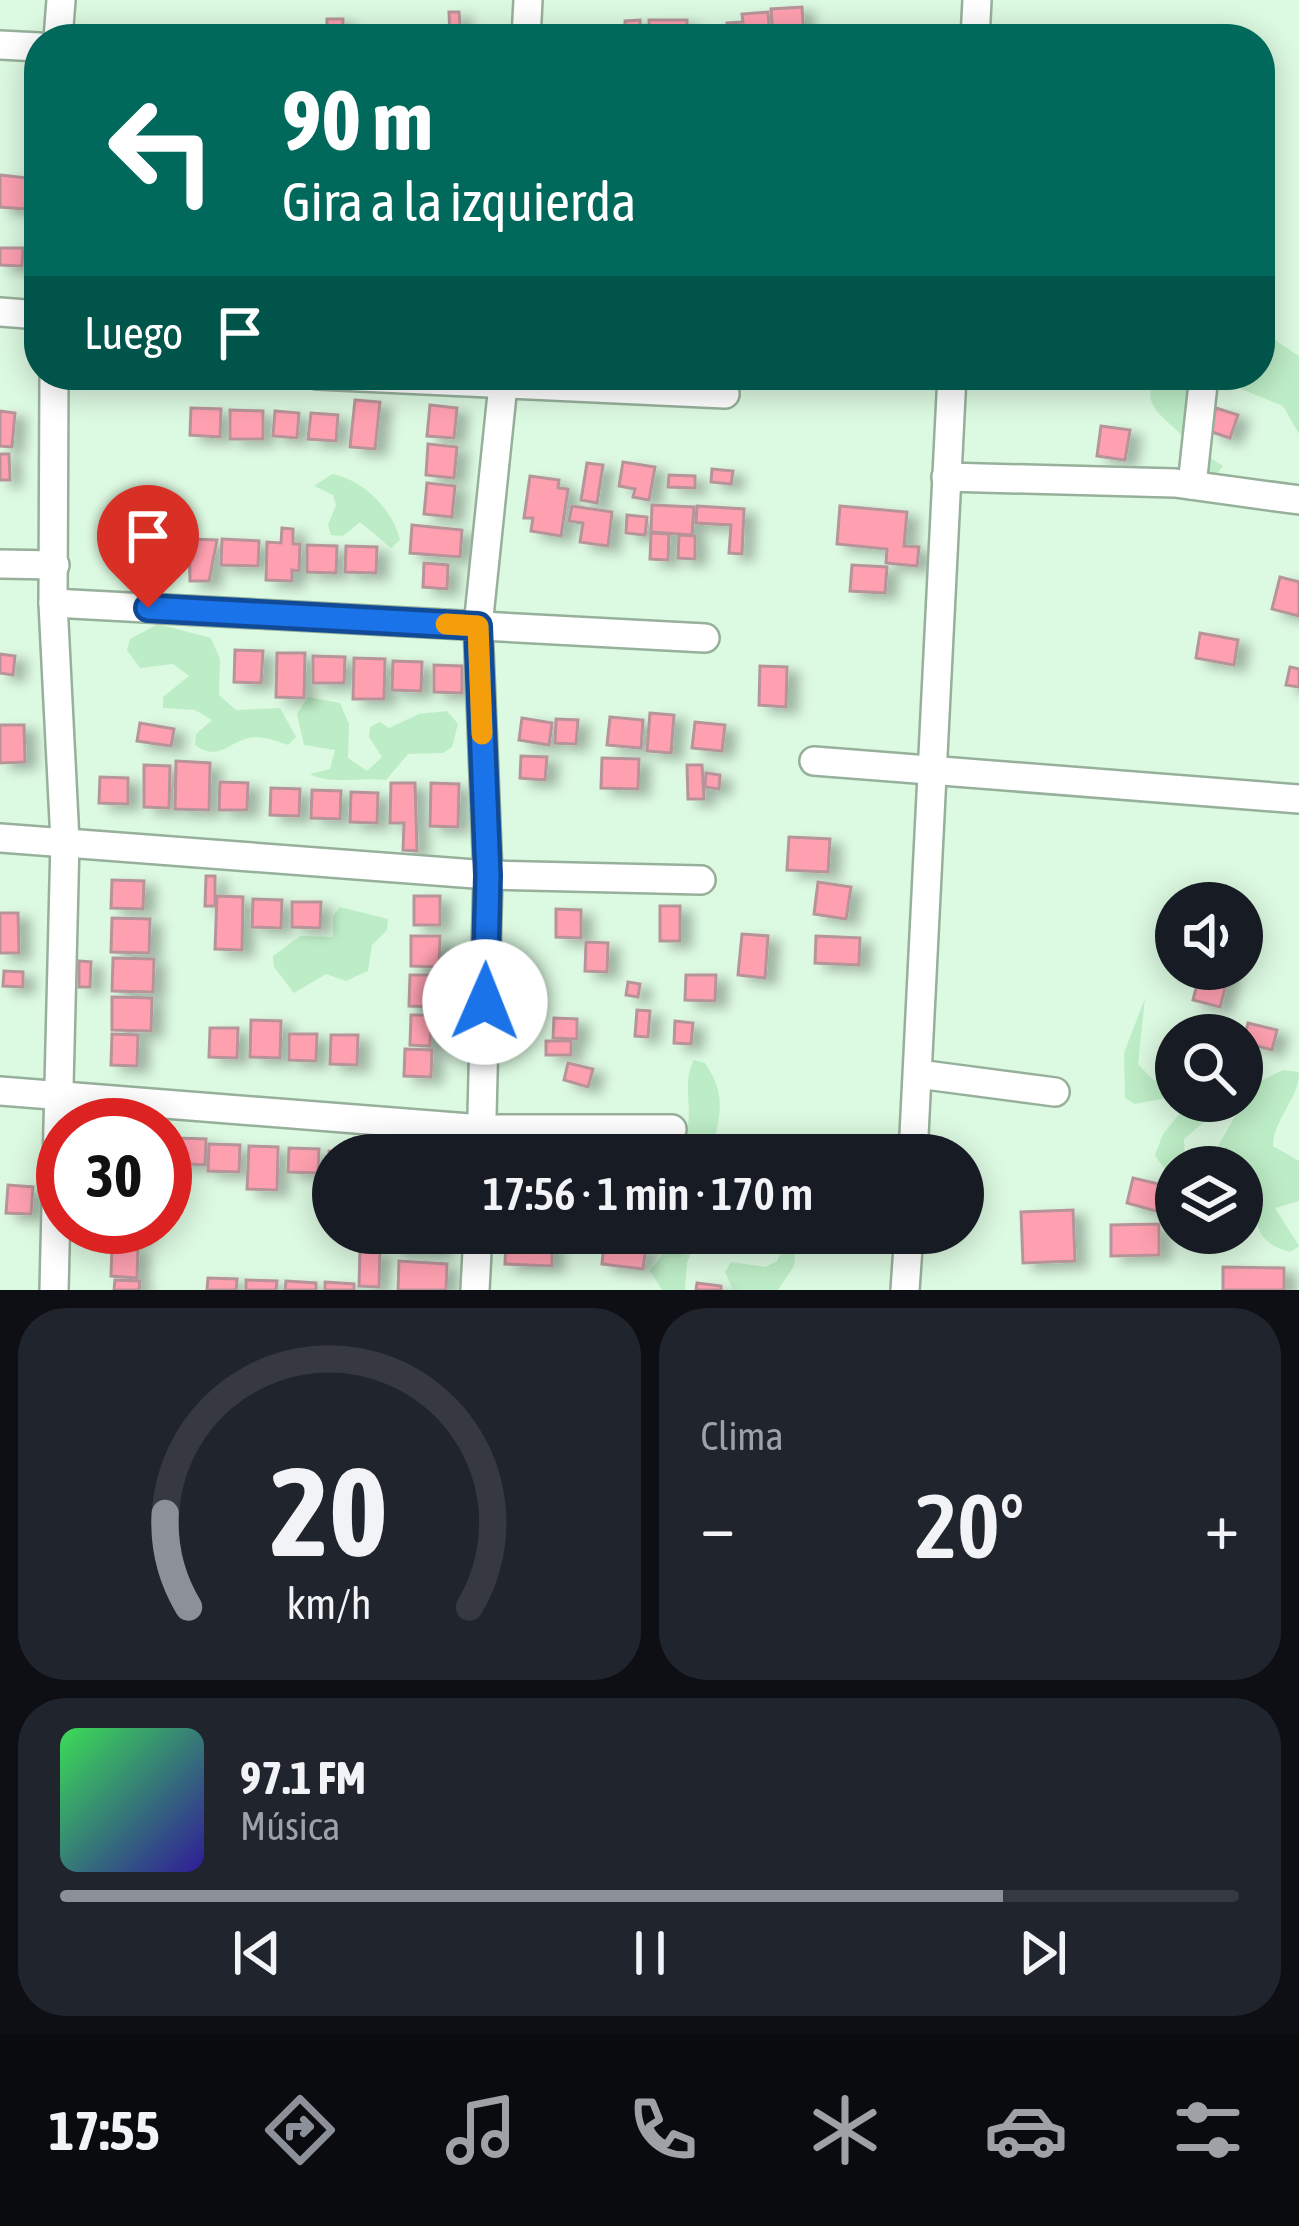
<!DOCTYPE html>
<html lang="es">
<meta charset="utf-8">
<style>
:root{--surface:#171b24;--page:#20242c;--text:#f1f3f6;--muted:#9ea1a6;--line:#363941;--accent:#8c9099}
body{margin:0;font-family:"Asap Condensed",sans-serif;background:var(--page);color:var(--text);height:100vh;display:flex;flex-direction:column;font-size:45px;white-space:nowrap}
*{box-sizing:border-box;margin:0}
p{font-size:39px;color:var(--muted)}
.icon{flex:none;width:66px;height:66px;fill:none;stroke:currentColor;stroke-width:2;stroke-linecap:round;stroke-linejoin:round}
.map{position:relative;height:1290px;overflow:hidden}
.panel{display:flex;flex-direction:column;gap:18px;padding:18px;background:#0d0f14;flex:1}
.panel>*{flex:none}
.banner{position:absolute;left:24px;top:24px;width:1251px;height:366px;border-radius:48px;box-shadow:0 6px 30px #0003;background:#00695c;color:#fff;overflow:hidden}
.controls{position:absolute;left:1155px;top:882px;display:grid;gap:24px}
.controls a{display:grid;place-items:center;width:108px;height:108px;border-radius:50%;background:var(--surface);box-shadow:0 6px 30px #0003;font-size:60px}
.speed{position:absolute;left:36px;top:1098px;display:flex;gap:24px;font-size:60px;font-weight:700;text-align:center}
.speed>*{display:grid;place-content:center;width:156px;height:156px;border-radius:50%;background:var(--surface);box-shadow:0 6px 30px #0003;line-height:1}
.speed .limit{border:18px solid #d22;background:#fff;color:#111}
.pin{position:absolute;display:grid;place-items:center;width:102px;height:102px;color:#fff;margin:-123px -51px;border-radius:50% 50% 50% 0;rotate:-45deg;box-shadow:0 0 12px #0007}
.pin .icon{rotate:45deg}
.me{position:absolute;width:132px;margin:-66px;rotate:1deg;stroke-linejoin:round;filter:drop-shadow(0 0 9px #0008)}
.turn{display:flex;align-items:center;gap:42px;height:252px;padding:0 60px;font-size:54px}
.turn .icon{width:156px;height:156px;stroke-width:2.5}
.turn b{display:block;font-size:84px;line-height:102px}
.then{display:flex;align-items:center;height:114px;padding:0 60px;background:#0003;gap:24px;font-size:45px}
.big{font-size:90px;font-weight:600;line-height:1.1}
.panel .card{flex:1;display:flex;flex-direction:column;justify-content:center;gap:18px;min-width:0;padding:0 42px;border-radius:48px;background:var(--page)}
.panel .dial{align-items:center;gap:0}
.dial svg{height:312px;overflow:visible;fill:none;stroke:var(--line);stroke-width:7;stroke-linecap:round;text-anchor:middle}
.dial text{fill:var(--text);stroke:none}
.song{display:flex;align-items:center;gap:36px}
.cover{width:144px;height:144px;border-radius:18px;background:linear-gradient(135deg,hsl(130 70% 55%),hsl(250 70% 35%))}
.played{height:12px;border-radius:6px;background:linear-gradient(90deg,var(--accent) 80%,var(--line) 80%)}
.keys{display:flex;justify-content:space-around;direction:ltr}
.heat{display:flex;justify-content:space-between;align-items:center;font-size:66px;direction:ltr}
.panel .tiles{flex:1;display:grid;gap:18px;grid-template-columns:1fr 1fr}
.card:last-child{grid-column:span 2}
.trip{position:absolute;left:312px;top:1134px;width:672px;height:120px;border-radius:60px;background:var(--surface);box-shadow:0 6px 30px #0003;font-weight:600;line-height:120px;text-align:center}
.dock{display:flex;height:192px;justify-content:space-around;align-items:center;background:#090b0e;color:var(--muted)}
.dock .icon{width:84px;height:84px}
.dock .selected{color:var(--accent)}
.dock b{font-size:54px;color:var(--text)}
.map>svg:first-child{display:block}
.green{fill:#bdedc6}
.building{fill:#fea0b0;stroke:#b79499;stroke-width:3;filter:url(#shadow)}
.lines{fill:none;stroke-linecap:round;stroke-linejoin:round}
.minor-casing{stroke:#96b09b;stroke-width:32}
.minor{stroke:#fff;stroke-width:27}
.route-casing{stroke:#114b97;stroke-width:30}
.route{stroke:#1a73e8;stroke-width:21}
.slow{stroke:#f59e0b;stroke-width:21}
</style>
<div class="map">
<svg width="1299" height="1290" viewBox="0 0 1299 1290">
<defs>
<filter id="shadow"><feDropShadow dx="11" dy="6" stdDeviation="6" flood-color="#0004"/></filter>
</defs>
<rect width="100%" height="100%" fill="#dcf9e1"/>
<g class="green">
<path d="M1260,330L1299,356V434L1283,406L1241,389L1239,375H1260Z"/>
<path d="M1158,375H1215L1204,454L1223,466L1211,482C1203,468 1196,451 1185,439C1169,419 1135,405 1158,375Z"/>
<path d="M332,474C364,480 393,510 400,540L391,548L360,522L343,536L331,535L328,525L336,505L333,495L314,486Z"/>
<path d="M158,624L211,638L220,659L219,695L236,710L280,708L296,737L288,745C276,741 263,735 249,738C227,743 218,762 195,745L196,734L212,720L195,710L163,708V697L189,676L173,664L140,668L127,650L130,639Z"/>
<path d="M308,697L340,703L349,724L348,758L367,771L382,757L369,737L370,727L380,722L389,728L419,714L447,711L458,724L452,747L443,753L408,754L386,780C362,777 329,785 310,774L330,769L335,750L304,745L297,714Z"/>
<path d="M340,907L388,919L387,930L372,945L368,971L346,981L326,974L294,993L274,967L273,956L300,936L333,937V916Z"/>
<path d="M1145,998L1138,1064L1153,1080L1176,1077V1096L1135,1104L1125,1098L1124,1053Z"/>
<path d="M694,1060L705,1063C729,1098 718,1118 712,1155H644L671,1153C705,1128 677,1089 694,1060Z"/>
<path d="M1283,1070L1299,1072C1299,1100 1274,1117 1273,1146L1299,1161V1201L1275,1208L1299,1246L1290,1252C1238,1237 1268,1207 1248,1176L1242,1177V1167H1206L1253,1085Z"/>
<path d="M1190,1101L1226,1103L1184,1139L1185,1167H1176V1232L1168,1220L1174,1183L1155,1155L1163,1134Z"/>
<path d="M679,1233H698L687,1263L685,1290H662L650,1271Z"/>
<path d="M715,1233H786L796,1244L794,1266L778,1290H733L725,1272L731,1262L765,1267L777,1261L781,1251L766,1238L741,1240Z"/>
</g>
<g class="building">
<path d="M802,7L804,39H773L771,9Z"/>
<path d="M449,12H459L461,39H450Z"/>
<path d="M768,12L770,39H756V33L727,39V23L743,22L742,14Z"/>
<rect x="327" y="19" width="16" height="20"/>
<path d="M640,20L641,39H625V21Z"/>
<rect x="649" y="20" width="38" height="19"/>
<path d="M0,175L28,178L25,209L0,207Z"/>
<path d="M0,248H23L22,266L0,265Z"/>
<path d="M355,400L380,402L375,449L350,447Z"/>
<path d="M430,405L457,408L454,438L427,436Z"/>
<path d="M191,408L221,409L220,437L190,435Z"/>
<path d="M1216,408L1238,415L1230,438L1209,431Z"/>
<path d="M230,410L263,411V439H230Z"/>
<path d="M0,411L15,413L12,447L0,446Z"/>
<path d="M275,411L299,413L297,438L273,436Z"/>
<path d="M311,413L338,415L336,441L308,439Z"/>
<path d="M1101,426L1130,430L1125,460L1097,456Z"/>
<path d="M428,444L457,447L454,478L426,475Z"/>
<path d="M0,454H9L10,480H0Z"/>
<path d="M623,462L655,467L649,500L633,497L635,489L619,486Z"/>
<path d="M587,463L603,465L597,503L581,500Z"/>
<path d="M712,469L733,471L731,484L711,482Z"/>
<path d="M669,475L695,476V488L668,487Z"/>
<path d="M530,476L559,480L558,488L568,489L561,536L531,531L533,518H524Z"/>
<path d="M427,483L455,486L452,517L424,514Z"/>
<path d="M652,505L694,507L692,535L651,532Z"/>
<path d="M572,506L612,512L608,546L580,542L583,523L569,521Z"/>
<path d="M697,506L744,509L742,554L729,553L731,525L696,523Z"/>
<path d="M840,506L907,512L904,546L919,547L917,566L886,563L887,549L837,544Z"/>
<path d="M627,515L647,517L645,535L626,533Z"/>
<path d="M412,525L462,530L460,557L410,553Z"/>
<path d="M282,528L293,529V544H300L299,571L292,570V581L266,580L267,542L281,543Z"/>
<path d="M651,533L669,534L668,560L650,559Z"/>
<path d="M679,535L695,536V559L678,558Z"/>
<path d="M189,539L217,540L209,581H190Z"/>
<path d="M222,539L259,541L258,566L221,565Z"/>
<path d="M307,545L337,546L336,573L307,572Z"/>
<path d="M346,546L377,547L376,573L345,572Z"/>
<path d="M424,563L448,565L447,589L423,587Z"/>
<path d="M852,565L887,567L885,593L850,591Z"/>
<path d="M1280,577L1299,582V616L1272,609Z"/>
<path d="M1200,633L1238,640L1234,665L1196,658Z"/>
<path d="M235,650L263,651L261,683L234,682Z"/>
<path d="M277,653H305L304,698L276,697Z"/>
<path d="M0,654L15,656L13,675L0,673Z"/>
<path d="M313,656L345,657L344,683H313Z"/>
<path d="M354,658L385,659L384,699H353Z"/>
<path d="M393,661L422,662L421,691L392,690Z"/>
<path d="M434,665L462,666V693L434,692Z"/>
<path d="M760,666L787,667L786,707L759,705Z"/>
<path d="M1290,667L1299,669V687L1286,685Z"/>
<path d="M650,713L674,715L671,753L647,751Z"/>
<path d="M610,717L643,720L641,748L607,745Z"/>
<path d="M522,718L552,723L549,745L519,740Z"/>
<path d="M556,719L578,720L576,744L555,743Z"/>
<path d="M695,722L725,725L722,751L692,748Z"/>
<path d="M140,723L174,729L171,746L137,741Z"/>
<path d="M0,725H24L25,762L0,763Z"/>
<path d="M521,756L547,757L545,780L520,778Z"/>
<path d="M602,758L639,759L638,789L601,788Z"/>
<path d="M176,761L210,763L209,810L175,809Z"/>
<path d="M144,765L170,766L169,808L144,807Z"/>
<path d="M687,765H702L704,799H688Z"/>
<path d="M706,773L720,775L719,789L705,787Z"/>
<path d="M100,777L128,778V804L99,803Z"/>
<path d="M220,782L248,783L247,810H219Z"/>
<path d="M391,783H415L417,851L403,850L404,823H390Z"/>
<path d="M431,783L459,784L458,827L430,826Z"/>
<path d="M271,788L300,789L299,816L270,815Z"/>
<path d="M312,790L341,791L340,819L311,818Z"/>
<path d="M351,792L378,793L377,823L350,822Z"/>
<path d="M789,837L830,839L828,872L787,870Z"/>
<path d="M206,876H215V906H205Z"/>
<path d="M112,880L144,881L143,909L111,908Z"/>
<path d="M818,882L851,887L846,919L814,914Z"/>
<path d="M217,896L243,897L242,950L215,949Z"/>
<rect x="414" y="896" width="26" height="29"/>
<path d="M253,899L282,900L281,928L252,927Z"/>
<path d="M292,902H321L320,928L292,927Z"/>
<rect x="660" y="906" width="20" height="35"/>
<path d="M556,909L581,910V938L556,937Z"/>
<path d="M0,913H18L19,953H0Z"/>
<path d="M112,918L150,919L149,953L111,952Z"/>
<path d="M742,934L768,936L765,978L738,975Z"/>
<path d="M411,936H440L439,967L411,966Z"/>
<path d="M816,936L860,938L859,965L815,963Z"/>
<path d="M586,942L608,943L607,972L585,971Z"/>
<path d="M113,958L154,959L153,992L112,991Z"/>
<path d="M79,961L91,962L90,987H79Z"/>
<path d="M1201,969H1230L1220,1007L1193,1000Z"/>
<path d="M4,971L23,972V987L3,986Z"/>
<path d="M410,975H436V1007L409,1006Z"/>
<path d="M686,975H716L715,1001L685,1000Z"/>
<path d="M628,982L640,984L638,997L626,995Z"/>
<path d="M112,997L152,998L151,1031L112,1030Z"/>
<path d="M637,1010L650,1011L648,1037L635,1036Z"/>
<path d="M411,1015H431L430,1046L410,1045Z"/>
<path d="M554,1018L577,1019V1039L553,1038Z"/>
<path d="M251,1020L281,1021L280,1058L250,1057Z"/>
<path d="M675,1021L693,1023L691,1044L674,1043Z"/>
<path d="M1248,1023L1277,1030L1272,1050L1243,1042Z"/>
<path d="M210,1028H238L237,1058L209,1057Z"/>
<path d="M112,1034L138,1035L137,1066L111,1065Z"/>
<path d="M289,1034H317L316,1061L289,1060Z"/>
<path d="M331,1035H358L357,1065L330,1064Z"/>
<rect x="546" y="1041" width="25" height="14"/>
<path d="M405,1049L432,1050L431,1077L404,1076Z"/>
<path d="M568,1063L593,1069L588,1087L564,1080Z"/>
<path d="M402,1135L427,1136L426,1155H401Z"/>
<path d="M176,1138L206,1139L205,1165L175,1163Z"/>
<path d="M209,1144L240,1145L239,1172L208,1171Z"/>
<path d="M249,1146L278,1147L277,1190L247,1189Z"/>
<path d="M289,1148L319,1149L318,1173L288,1172Z"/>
<path d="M329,1151L358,1153V1155H333V1177H328Z"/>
<path d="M1133,1178L1163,1185L1156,1211L1127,1203Z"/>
<path d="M8,1185L33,1187L31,1214L6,1213Z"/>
<path d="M1073,1210L1075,1261L1023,1263L1021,1212Z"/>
<path d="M1159,1224V1255L1111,1256V1225Z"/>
<path d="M113,1227H143L142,1237L112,1236Z"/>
<path d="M391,1233H441L440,1252L390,1250Z"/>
<path d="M646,1233H671L669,1245L645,1243Z"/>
<path d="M506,1239L552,1240V1266L505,1264Z"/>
<path d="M604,1242L646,1246L643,1269L602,1264Z"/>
<path d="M112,1245L138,1247L137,1278L111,1276Z"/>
<path d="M360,1249L380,1250L379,1287L359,1286Z"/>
<path d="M399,1261L447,1264L446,1290H398Z"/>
<path d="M1223,1267L1284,1268V1290H1223Z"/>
<path d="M208,1278L237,1279L236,1290H207Z"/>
<path d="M115,1280L140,1281L139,1290H114Z"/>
<path d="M246,1280L277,1281L276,1290H246Z"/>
<path d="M286,1281L316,1283V1290H285Z"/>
<path d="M325,1282L354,1284V1290H325Z"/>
<path d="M697,1283L721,1286V1290H696Z"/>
</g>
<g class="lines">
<defs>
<g id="minor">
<path d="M58,39L61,0"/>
<path d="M526,39L528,0"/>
<path d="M975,39L977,0"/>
<path d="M0,45L39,47"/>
<path d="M0,312L39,315"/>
<path d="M317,375L725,394"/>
<path d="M946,477L1175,483L1299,500"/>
<path d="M1192,485L1204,375"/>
<path d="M0,564L55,565"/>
<path d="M53,603L705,638"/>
<path d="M814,761L1299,799"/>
<path d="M0,838L488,875L701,880"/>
<path d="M918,1074L1055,1092"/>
<path d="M0,1091L482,1129H672"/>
<path d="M481,1155L488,875L478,626L504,375"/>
<path d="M913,1155L952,375"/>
<path d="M54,1290L65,841L53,603L54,375"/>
<path d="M475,1290L478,1233"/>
<path d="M905,1290L909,1233"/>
</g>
</defs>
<use href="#minor" class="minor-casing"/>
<use href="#minor" class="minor"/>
</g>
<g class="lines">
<defs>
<path id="route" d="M148,608L478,626L488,875L485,1002"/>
</defs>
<use href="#route" class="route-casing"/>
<use href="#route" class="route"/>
<path class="slow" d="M446,624L478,626L482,734"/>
</g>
</svg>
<div class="controls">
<a><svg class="icon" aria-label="sound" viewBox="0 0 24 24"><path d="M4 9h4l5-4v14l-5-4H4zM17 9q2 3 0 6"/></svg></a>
<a><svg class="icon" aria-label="search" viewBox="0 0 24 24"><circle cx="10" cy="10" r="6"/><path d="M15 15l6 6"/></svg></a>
<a><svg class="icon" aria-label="layers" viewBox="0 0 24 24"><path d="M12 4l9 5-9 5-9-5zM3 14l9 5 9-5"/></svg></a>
</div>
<div class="speed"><div class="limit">30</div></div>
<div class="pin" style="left:148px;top:608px;background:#d93025"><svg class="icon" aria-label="arrive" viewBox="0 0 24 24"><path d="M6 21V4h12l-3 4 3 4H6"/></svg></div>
<svg class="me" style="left:485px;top:1002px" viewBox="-20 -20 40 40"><circle r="19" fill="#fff"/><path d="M0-13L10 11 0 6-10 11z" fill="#1a73e8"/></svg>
<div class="trip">17:56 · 1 min · 170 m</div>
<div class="banner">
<div class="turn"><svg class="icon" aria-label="left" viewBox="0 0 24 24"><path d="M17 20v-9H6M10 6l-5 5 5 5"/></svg><div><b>90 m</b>Gira a la izquierda</div></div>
<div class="then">Luego<svg class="icon" aria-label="arrive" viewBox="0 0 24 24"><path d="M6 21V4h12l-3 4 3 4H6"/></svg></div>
</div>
</div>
<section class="panel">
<div class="tiles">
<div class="card dial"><svg viewBox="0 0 100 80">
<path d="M14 69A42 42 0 1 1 86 69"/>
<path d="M14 69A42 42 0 0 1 8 45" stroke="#8c9099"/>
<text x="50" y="56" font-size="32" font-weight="700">20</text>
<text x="50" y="72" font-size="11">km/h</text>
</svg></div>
<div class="card"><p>Clima</p>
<div class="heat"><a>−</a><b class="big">20°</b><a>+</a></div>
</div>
<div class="card">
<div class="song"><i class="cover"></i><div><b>97.1 FM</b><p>Música</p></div></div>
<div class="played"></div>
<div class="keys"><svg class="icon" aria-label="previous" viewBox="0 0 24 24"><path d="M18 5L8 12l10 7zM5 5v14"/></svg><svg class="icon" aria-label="pause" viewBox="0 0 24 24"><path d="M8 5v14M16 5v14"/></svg><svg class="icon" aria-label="next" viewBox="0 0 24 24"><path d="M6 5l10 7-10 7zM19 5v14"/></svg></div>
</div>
</div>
</section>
<nav class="dock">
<b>17:55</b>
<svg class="icon selected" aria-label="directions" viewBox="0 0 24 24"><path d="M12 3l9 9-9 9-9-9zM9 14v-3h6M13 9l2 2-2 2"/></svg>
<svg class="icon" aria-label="music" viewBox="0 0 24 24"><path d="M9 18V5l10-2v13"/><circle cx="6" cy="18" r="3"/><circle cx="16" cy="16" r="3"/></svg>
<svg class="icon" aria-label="phone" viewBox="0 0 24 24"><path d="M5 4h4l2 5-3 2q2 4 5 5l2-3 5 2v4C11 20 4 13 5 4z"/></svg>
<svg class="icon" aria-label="climate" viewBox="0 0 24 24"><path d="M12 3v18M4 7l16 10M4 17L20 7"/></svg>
<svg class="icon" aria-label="car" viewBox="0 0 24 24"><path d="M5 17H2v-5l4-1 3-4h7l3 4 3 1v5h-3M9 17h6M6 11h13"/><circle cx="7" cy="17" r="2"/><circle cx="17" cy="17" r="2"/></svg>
<svg class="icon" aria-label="filters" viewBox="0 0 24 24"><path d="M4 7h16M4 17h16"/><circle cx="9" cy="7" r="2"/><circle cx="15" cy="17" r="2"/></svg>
</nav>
